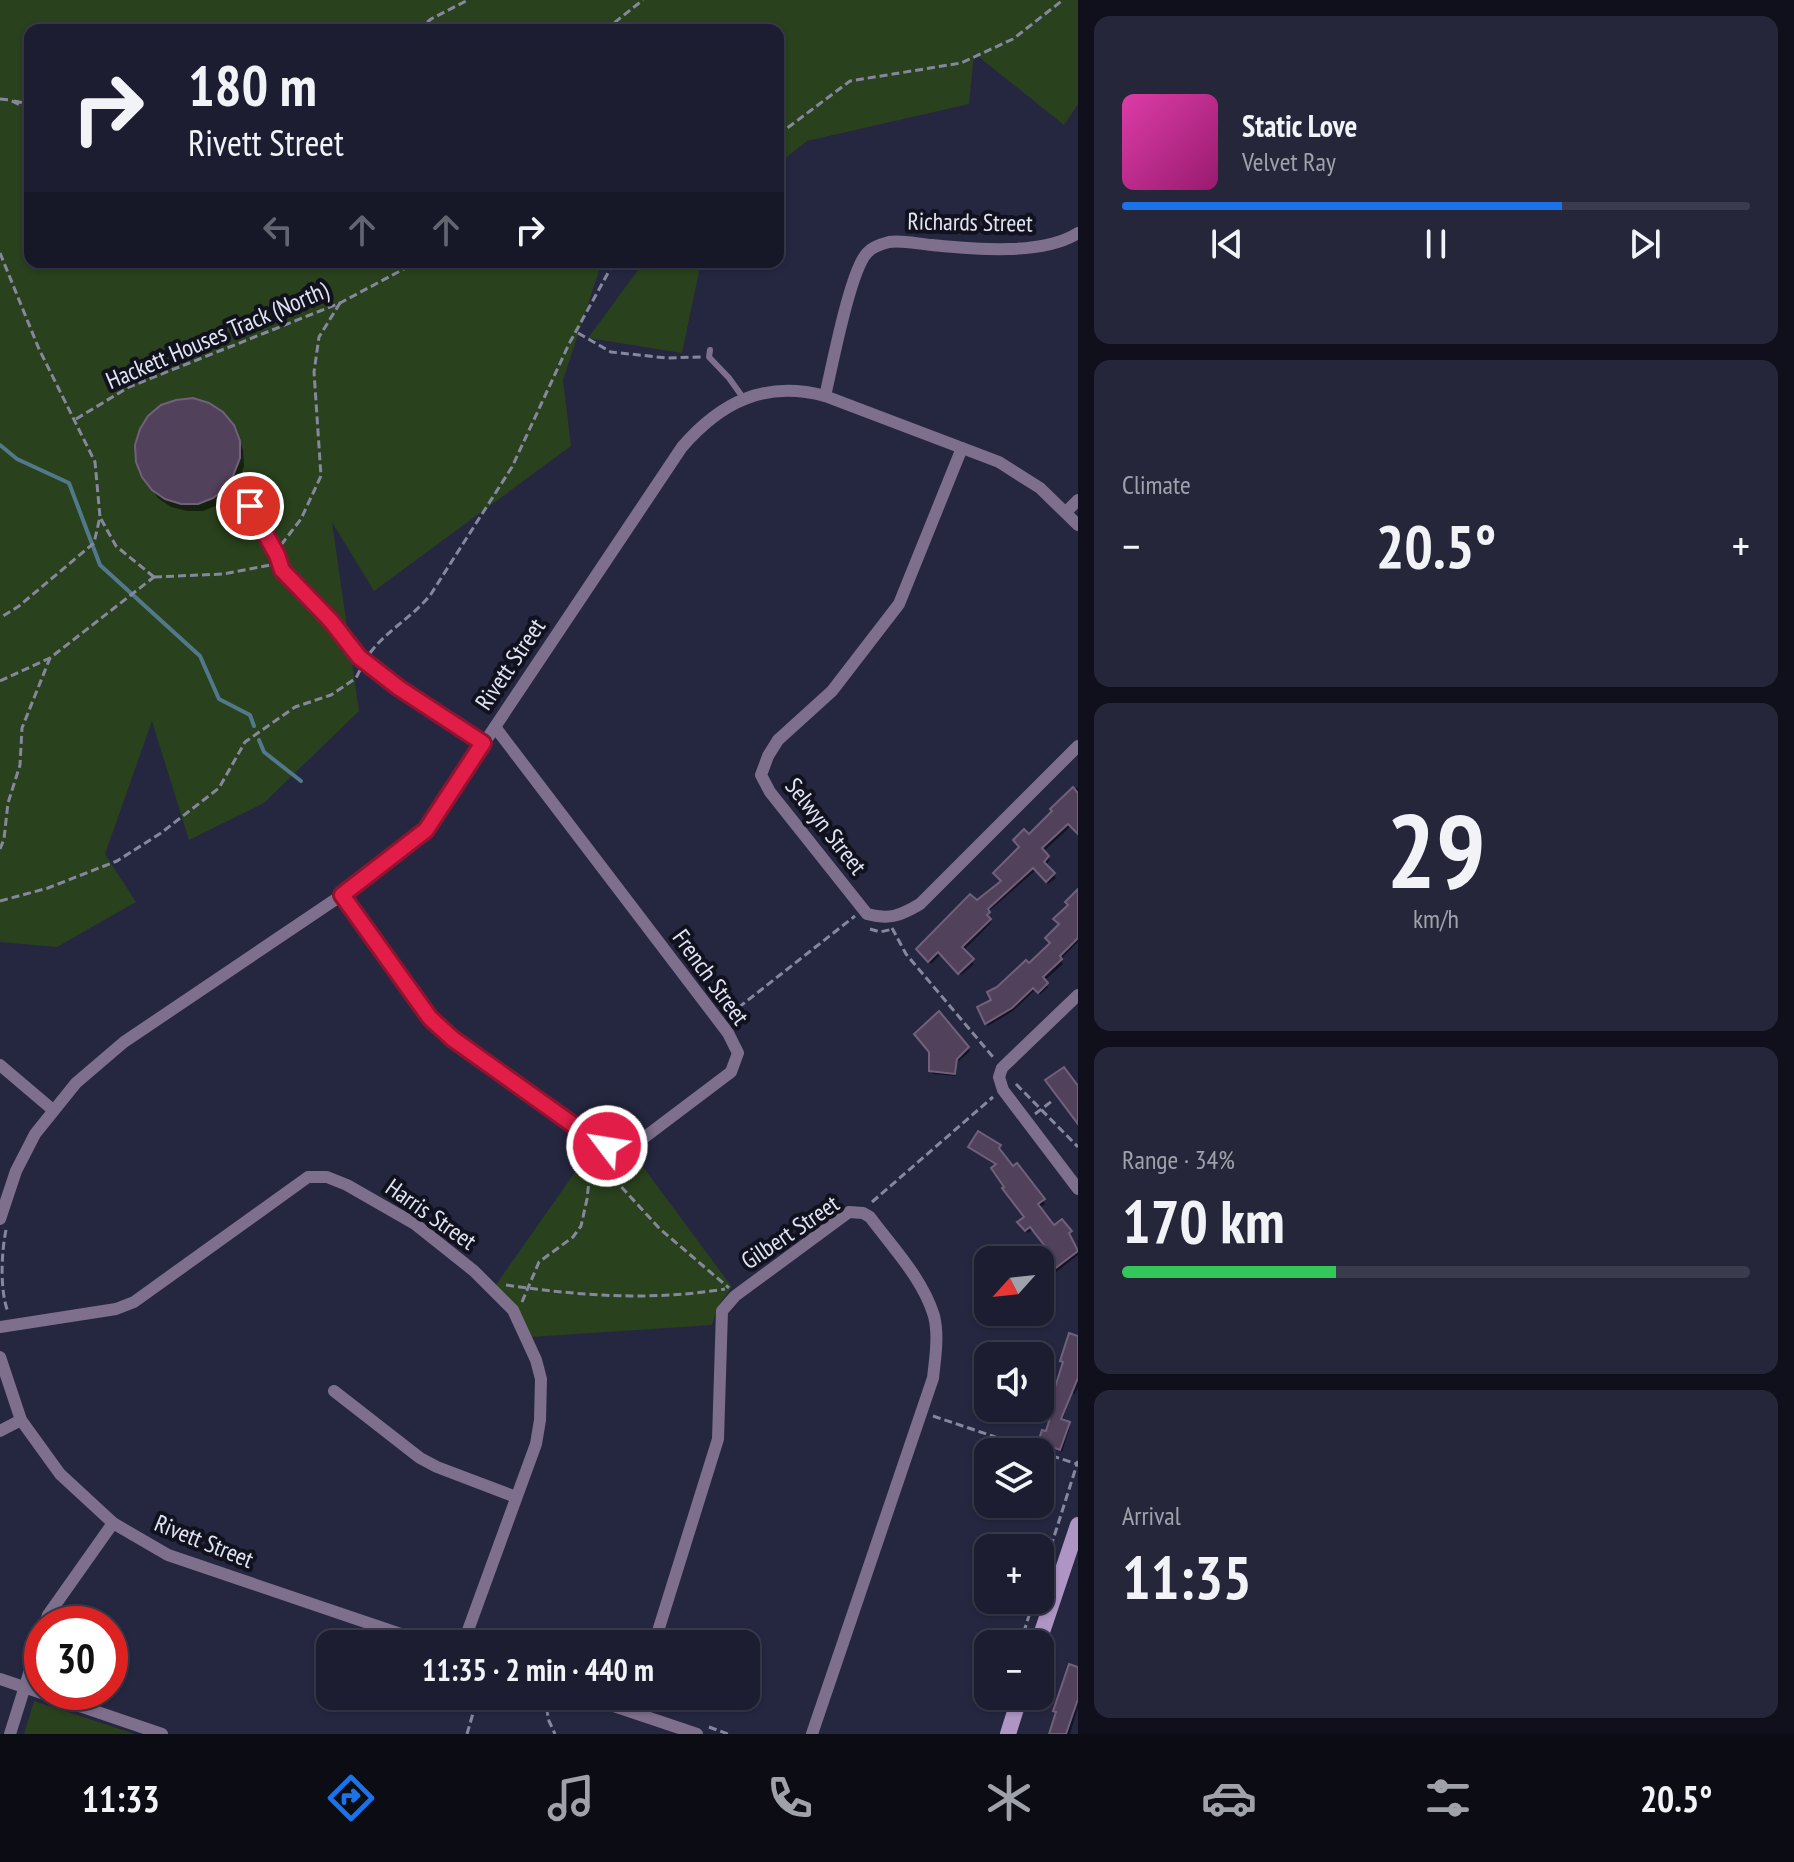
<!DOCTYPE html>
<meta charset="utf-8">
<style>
:root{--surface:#1c1d31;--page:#252639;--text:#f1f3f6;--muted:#a0a2ab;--line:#3a3b4d;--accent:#1a73e8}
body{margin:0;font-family:"PT Sans Narrow",sans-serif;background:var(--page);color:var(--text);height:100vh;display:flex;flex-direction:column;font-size:30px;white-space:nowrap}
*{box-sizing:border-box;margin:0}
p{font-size:26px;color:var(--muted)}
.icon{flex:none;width:44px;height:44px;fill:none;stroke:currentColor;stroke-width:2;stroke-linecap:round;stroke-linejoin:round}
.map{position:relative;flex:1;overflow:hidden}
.panel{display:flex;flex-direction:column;gap:16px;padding:16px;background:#0f101b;width:716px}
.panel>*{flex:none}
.banner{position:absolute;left:24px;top:24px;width:760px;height:244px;border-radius:16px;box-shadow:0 2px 6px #0004,0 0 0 2px var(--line);background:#1c1d31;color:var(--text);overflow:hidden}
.needle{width:52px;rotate:243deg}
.controls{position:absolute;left:974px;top:1246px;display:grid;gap:16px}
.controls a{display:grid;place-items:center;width:80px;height:80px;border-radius:16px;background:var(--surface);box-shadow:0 2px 6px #0004,0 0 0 2px var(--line);font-size:40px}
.speed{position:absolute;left:24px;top:1606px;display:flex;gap:16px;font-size:40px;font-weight:700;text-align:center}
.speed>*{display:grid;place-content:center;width:104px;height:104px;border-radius:50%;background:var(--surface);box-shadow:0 2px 6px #0004,0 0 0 2px var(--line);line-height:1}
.speed .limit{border:12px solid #d22;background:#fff;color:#111}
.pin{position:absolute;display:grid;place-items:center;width:68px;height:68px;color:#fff;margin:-34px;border:4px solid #fff;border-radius:50%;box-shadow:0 2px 8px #0007}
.me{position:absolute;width:88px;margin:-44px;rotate:301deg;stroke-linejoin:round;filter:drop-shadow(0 0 6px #0008)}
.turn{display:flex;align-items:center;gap:28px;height:168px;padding:0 32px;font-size:36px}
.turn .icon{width:104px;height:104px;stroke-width:2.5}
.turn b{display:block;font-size:56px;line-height:68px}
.lanes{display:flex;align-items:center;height:76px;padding:0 32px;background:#0003;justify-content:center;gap:40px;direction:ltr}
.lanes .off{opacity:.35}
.big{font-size:60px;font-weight:600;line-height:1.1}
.panel .tile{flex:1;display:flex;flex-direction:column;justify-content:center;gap:12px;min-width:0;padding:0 28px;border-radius:16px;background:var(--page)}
.panel .dial{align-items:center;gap:0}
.dial b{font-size:104px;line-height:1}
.song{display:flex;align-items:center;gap:24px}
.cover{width:96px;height:96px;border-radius:12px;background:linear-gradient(135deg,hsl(320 70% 55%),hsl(320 70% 35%))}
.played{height:8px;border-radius:4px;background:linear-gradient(90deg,var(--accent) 70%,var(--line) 70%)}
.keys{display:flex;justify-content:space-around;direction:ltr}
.heat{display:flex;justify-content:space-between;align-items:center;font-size:44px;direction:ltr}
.charge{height:12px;border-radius:6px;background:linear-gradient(90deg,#34c759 34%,var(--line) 0)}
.trip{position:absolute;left:316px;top:1630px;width:444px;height:80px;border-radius:16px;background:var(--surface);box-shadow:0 2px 6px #0004,0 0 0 2px var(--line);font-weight:600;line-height:80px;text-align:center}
.dock{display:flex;height:128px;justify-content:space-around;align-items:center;background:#0b0c14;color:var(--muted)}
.dock .icon{width:56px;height:56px}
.dock .current{color:var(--accent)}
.dock b{font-size:36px;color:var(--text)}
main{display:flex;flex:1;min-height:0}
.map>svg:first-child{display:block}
.green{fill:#29411c}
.shadow{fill:#0007}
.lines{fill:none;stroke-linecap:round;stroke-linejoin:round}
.stream{stroke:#51798b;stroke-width:4}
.building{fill:#51415b;stroke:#70607c;stroke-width:2}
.path{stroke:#85889d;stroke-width:3;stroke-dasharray:8 4;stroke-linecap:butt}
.lane{stroke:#7e6f8c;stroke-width:6}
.street{stroke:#7e6f8c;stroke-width:12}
.secondary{stroke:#ae95c4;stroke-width:16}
.route-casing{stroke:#92132f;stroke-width:20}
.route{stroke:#e11d48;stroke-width:14}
.labels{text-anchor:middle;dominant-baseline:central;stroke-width:8;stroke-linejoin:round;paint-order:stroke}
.street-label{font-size:24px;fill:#e1e4f5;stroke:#11121d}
</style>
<main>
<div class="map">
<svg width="1078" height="1734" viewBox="0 0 1078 1734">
<rect width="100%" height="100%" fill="#252741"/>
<g class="green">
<path d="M0,0H1078V104L1064,125L974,53L969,104L807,141L778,164V30H30V262H602L563,380L571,446L374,591L332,522L359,711L264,803L189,840L152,721L105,854L136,902L57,947L0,942Z"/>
<path d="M644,262H701L682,353L588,338Z"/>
<path d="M592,1148L621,1160L635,1156L732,1287L718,1306L712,1325L531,1337L495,1286Z"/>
<path d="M34,1701L135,1734H24Z"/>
</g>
<g class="shadow">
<path d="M237,435L243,450L244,466L236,492L218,505L203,511H187L171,507L158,498L149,485Z"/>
<path d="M1078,787V833L1071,826L1043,852L1050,860L1045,866L1056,878L1048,884L1036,870L988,912L991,923L963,951L974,964L961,975L941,954L931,964L920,952L1002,882L1028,837L1054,812L1052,809Z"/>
<path d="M1078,897V942L1060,960L1063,964L1044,981L1048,987L1040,995L1035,990L1013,1011L988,1026L979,1008L994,1001L1052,944Z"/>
<path d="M968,1048L970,1051L958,1062L956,1076L933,1074L931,1071Z"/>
<path d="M999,1146L1000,1152L1013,1169L1017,1166L1043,1200L1045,1204L1039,1208L1053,1228L1061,1222L1072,1236L1069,1237L1078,1252V1255L1043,1282L1040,1279V1260H1035L1049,1250L1033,1229L1028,1233L1022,1226L1027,1218L1006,1187L997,1166L970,1147Z"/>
<path d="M1078,1338V1387L1075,1394L1072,1393L1062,1422L1070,1427L1062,1452L1042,1445L1040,1442L1047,1434L1055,1403L1053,1400L1064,1365L1062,1361Z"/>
<path d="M1078,1669V1707L1070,1734H1050Z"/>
</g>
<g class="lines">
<g class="stream">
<path d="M0,445L17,459L69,483L100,565L200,656L219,699L250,715L254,726"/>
<path d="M259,740L264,752L301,781"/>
</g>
</g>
<g class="building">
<path d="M193,398L209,403L223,412L234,425L240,441V458L231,481L233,483L213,498L198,504H181L165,499L152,490L142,477L136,462L135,445L140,429L148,416L161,405L176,400Z"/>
<path d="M1073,787L1078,793V834L1068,824L1042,848L1049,856L1044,862L1055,873L1046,882L1033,868L988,909L990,912L987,915L991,919L962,947L974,959L958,974L938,952L928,962L916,949L970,894L977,900L1001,881L993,873L1019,847L1013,840L1024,829L1029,834L1052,811L1050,809Z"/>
<path d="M1078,889V938L1060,956L1062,959L1043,977L1048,983L1038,993L1033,988L1012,1008L985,1024L977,1007L991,1000L987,992L997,987L1026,960L1029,963L1050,943L1045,938L1059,924L1053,919L1068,905L1065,902Z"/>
<path d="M939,1011L969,1047L957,1059L955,1074L929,1071V1052L914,1034Z"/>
<path d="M1064,1067L1078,1086V1124L1045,1080Z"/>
<path d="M978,1131L1001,1145L999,1148L1013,1166L1017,1163L1045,1199L1038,1204L1054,1225L1062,1219L1072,1231L1069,1233L1078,1251L1040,1280V1254L1047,1249L1030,1227L1025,1231L1017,1222L1024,1217L1002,1188L1004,1187L991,1168L996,1164L968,1147Z"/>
<path d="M1069,1333L1078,1336V1378L1061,1419L1070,1422L1060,1450L1038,1442L1042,1430L1046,1431L1055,1401L1051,1400L1063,1362L1060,1361Z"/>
<path d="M1069,1664L1078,1667V1699L1066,1734H1049L1056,1712L1053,1711Z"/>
</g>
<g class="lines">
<g class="path">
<path d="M418,30L431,19L468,0"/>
<path d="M605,30L643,0"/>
<path d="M0,99L10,100L30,110"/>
<path d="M14,101L30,104"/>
<path d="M778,135L850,81L961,63L1013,39L1063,0"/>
<path d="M0,253L39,349L95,462L100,517L94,543L19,606L0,618"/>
<path d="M578,333L611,352L667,358L701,357"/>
<path d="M76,419L129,387L340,303L417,262"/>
<path d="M101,519L116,546L154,577"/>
<path d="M281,545L301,519L321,476L314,372L319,337L340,303"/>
<path d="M154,577L223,574L270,565"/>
<path d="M370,653C387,630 413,617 431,594L512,467L569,344L614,262"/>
<path d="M0,681L50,658L154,577"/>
<path d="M0,849L4,839L8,803L20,765L22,728L50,658"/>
<path d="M0,901L48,888L117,861L161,833L219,788L245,742L295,707L331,695L356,678L360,670"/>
<path d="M892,928L906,954L993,1057"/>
<path d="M870,929L880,932L893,929"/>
<path d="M729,1015L855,916"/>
<path d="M1016,1084L1078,1147"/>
<path d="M1035,1114L1052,1101"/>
<path d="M600,1158L615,1180L660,1229L729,1288"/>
<path d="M872,1202L993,1097"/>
<path d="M6,1230C1,1254 0,1292 8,1312"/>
<path d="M506,1285C581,1296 651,1301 725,1289"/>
<path d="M522,1302L539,1262L573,1237L581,1226L587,1199L592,1154"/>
<path d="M933,1416L1040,1452"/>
<path d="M1040,1452L1077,1464"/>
<path d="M1040,1581L1078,1461"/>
<path d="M1020,1644L1034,1600"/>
<path d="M1040,1683L1050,1652"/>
<path d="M544,1696L549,1721L555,1734"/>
<path d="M555,1696L571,1702"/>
<path d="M709,1727L728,1734"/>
<path d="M467,1734L478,1696"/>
</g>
<g class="lane">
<path d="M710,350L709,357L729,378L744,399"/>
<path d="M250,506L277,555L282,570L331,621L359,657L399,688L483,743"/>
</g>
<g class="street">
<path d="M825,396C832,367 850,271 867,253C872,247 881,244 889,242C902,240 918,244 932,245C974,249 1042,256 1078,233"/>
<path d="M962,448L899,604L832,691L778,740L768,756L761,775L770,792L867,914C889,920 900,916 920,904L1078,746"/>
<path d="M1066,512L1078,500"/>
<path d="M342,895L430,1018L453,1039L593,1139L607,1146L629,1149L731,1072L738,1053L728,1033L495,727"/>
<path d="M1078,995L1002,1068L999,1077L1003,1090L1078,1189"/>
<path d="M0,1065L53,1110"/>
<path d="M0,1219L16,1171L35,1134L76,1083L124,1042L342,895L426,830L682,447C721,402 765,380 825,396L999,462L1040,488L1078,525"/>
<path d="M0,1327L116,1309L134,1302L308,1177H327L347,1185L415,1224L474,1271L513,1310L536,1360L541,1379L540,1420L536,1444L463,1644"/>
<path d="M0,1357L21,1420L60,1474L113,1523L168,1555L430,1644"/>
<path d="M334,1391L420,1458L437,1467L516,1497"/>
<path d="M0,1431L21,1420"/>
<path d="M45,1624L48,1615L113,1523"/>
<path d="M654,1644L718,1439L722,1311L735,1296L849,1212L863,1213L870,1217C893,1248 923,1279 934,1316C939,1336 935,1359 933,1378L812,1734"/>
<path d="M0,1679L162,1734"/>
<path d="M584,1696L697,1734"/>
<path d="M632,1712L637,1696"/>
<path d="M10,1734L42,1632"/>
</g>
<g class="secondary">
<path d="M1038,1644L1078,1525"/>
<path d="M1008,1734L1020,1696"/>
</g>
</g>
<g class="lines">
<defs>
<path id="route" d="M250,506L277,555L282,570L331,621L359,657L399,688L483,743L426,830L342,895L430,1018L453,1039L593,1139L607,1146"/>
</defs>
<use href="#route" class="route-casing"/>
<use href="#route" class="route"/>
</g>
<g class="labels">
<g class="street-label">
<text transform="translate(970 222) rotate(1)">Richards Street</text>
<text transform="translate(217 335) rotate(-23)">Hackett Houses Track (North)</text>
<text transform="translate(510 664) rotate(-56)">Rivett Street</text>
<text transform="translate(826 826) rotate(52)">Selwyn Street</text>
<text transform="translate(711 977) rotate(54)">French Street</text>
<text transform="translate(431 1214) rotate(35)">Harris Street</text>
<text transform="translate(790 1232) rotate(-34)">Gilbert Street</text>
<text transform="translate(204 1541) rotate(22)">Rivett Street</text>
</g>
</g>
</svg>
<div class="controls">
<a><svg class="needle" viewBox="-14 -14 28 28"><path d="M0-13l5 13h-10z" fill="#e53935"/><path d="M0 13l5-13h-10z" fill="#a0a2ab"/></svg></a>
<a><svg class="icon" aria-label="sound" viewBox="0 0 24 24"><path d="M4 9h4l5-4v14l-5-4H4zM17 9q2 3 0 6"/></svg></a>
<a><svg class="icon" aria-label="layers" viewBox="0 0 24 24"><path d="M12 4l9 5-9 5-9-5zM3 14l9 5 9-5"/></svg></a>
<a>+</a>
<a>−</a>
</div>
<div class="speed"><div class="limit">30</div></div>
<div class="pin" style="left:250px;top:506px;background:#d93025"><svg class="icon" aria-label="arrive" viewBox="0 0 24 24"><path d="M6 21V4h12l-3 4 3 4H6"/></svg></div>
<svg class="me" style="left:607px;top:1146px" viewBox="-20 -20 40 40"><circle r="17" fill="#e11d48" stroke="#fff" stroke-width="3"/><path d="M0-11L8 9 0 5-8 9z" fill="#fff"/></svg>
<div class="trip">11:35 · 2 min · 440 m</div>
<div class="banner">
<div class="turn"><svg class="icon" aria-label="right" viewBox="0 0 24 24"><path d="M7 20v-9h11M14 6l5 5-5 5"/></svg><div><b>180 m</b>Rivett Street</div></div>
<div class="lanes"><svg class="icon off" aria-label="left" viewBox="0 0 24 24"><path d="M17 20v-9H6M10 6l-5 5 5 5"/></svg><svg class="icon off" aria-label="ahead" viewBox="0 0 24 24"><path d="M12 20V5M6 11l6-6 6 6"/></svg><svg class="icon off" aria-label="ahead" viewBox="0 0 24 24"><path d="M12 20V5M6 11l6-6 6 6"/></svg><svg class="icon" aria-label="right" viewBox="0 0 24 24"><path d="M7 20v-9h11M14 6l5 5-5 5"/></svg></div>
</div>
</div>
<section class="panel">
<div class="tile">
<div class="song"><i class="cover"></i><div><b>Static Love</b><p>Velvet Ray</p></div></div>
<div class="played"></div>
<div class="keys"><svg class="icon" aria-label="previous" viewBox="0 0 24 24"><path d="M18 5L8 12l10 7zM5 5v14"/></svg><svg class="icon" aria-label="pause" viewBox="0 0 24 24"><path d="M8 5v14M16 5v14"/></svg><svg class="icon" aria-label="next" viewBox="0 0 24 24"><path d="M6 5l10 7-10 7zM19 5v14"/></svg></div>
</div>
<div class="tile"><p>Climate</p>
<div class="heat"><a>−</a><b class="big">20.5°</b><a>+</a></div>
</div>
<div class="tile dial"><b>29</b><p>km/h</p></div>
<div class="tile"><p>Range · 34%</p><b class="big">170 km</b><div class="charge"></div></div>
<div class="tile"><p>Arrival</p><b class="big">11:35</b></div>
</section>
</main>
<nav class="dock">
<b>11:33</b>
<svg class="icon current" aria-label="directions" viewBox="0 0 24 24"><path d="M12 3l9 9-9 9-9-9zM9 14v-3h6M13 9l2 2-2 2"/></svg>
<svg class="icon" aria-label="music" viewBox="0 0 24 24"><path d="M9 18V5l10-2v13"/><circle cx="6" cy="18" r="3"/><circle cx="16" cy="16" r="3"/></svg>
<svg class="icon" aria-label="phone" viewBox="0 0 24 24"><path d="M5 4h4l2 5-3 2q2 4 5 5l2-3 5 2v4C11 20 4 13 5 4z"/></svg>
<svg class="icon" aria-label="climate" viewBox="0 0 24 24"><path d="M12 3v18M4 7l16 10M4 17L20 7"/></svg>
<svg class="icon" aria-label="car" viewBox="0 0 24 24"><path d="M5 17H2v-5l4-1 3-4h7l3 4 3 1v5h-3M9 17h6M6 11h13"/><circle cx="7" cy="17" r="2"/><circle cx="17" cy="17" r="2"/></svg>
<svg class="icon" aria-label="filters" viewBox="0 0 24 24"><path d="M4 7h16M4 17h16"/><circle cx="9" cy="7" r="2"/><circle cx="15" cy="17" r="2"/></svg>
<b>20.5°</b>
</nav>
